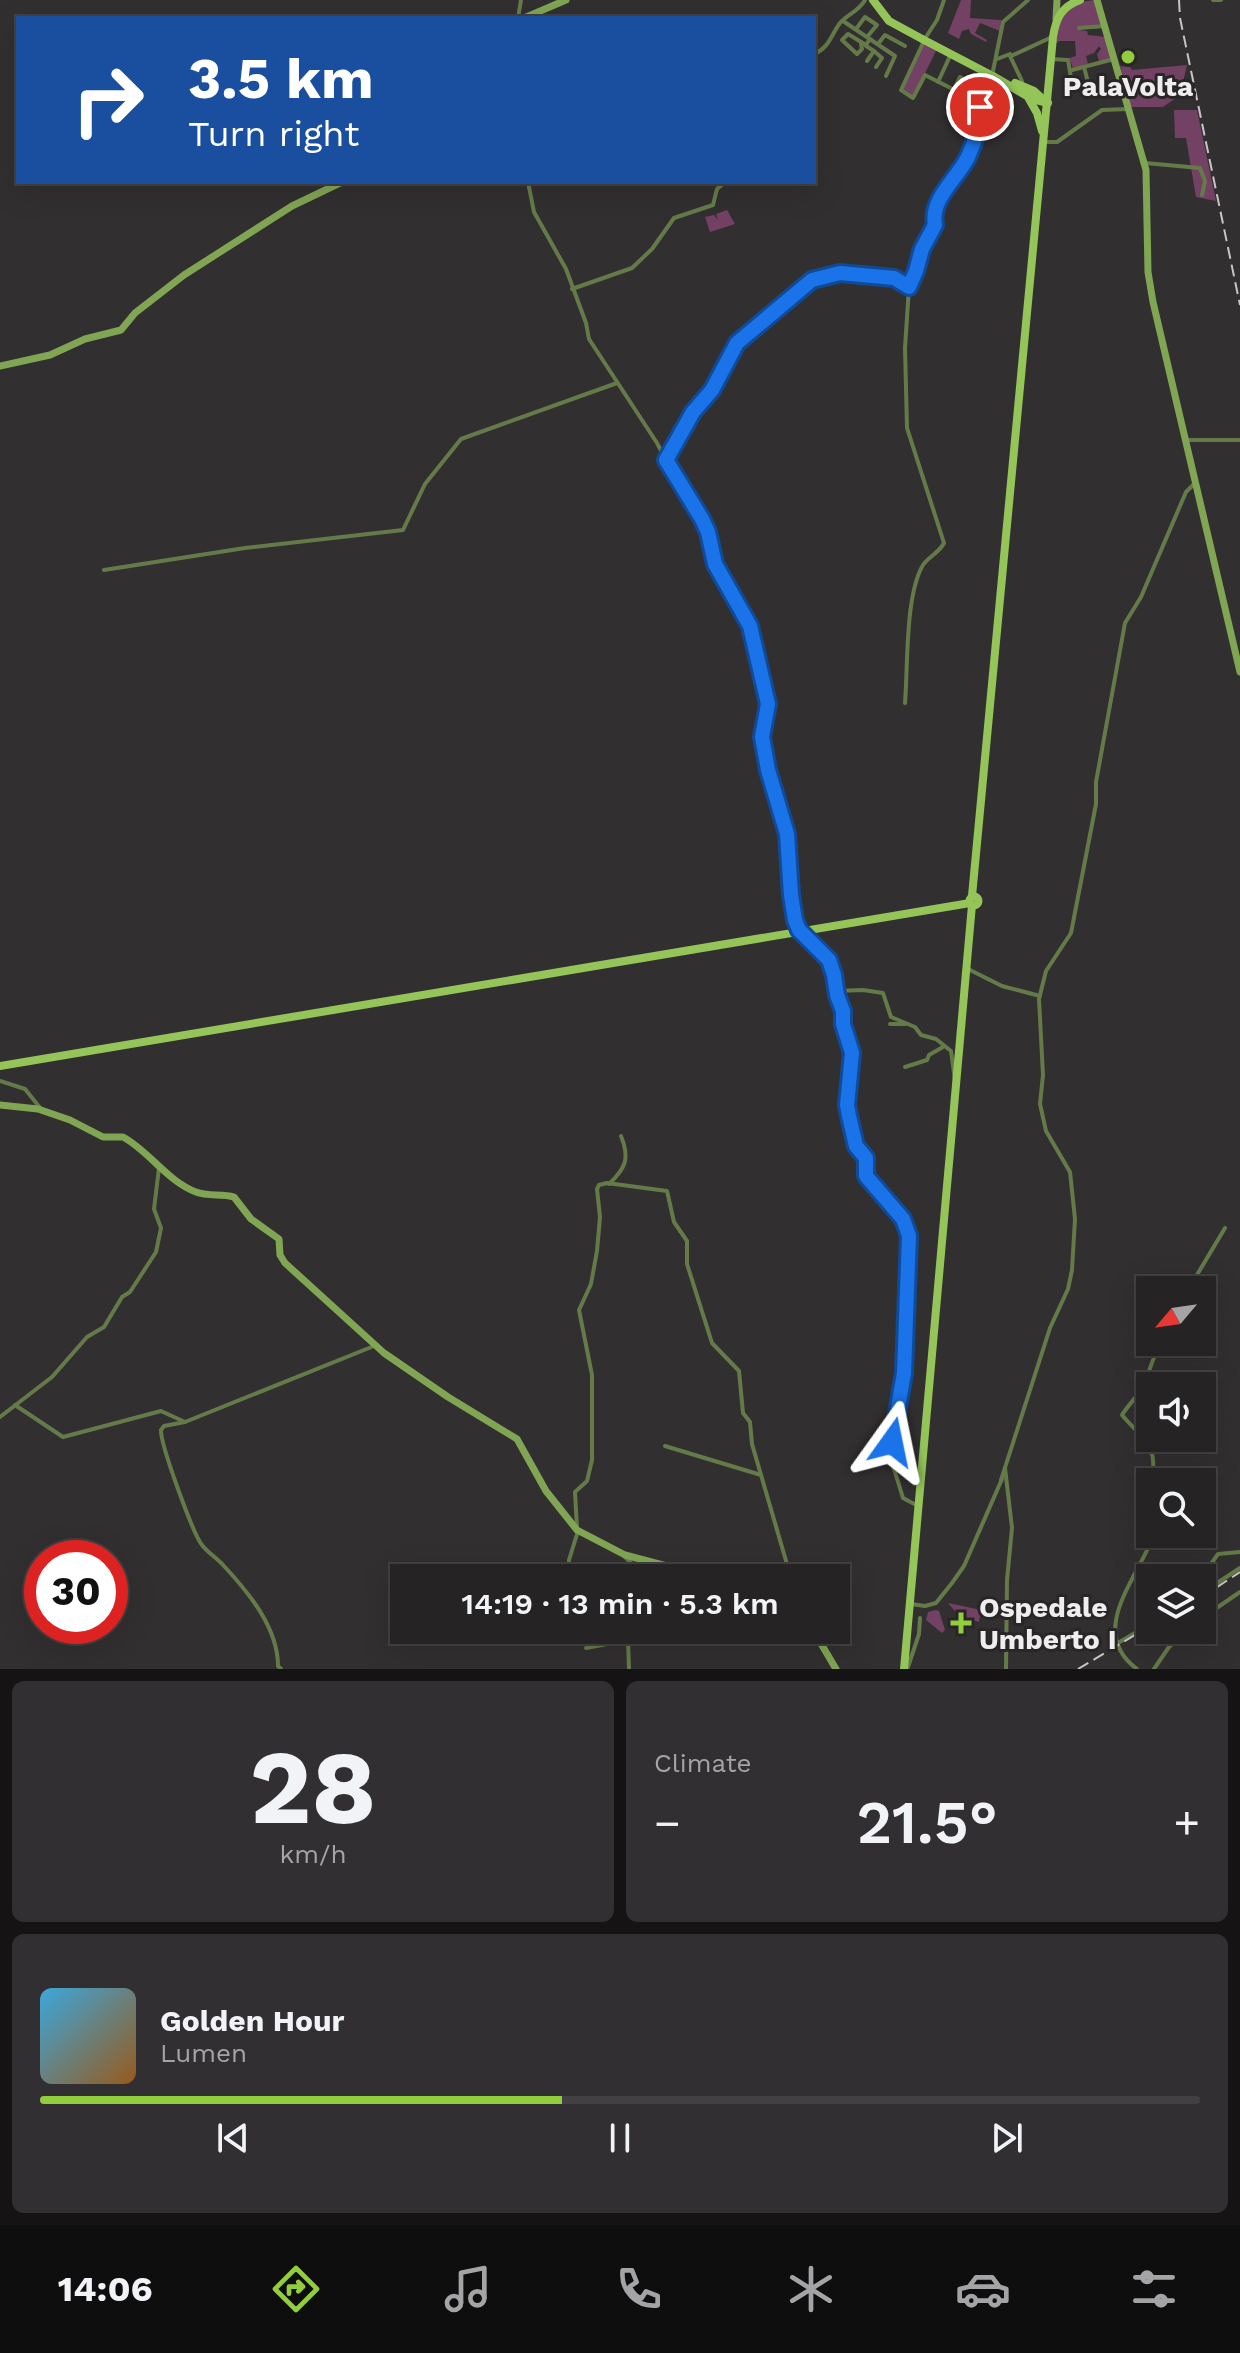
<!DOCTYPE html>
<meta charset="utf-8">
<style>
:root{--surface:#262325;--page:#322f32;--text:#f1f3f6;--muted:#a4a4a7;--line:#424042;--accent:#92cd3e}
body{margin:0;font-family:"Work Sans",sans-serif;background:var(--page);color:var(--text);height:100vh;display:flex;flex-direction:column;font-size:30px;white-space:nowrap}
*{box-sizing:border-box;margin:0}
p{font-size:26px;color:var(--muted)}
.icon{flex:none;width:44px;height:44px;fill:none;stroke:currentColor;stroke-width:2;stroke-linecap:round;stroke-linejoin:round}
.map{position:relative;height:1669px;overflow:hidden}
.panel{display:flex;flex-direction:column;gap:12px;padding:12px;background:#151314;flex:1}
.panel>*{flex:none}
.hud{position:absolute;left:16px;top:16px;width:800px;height:168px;border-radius:0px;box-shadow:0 8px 32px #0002,0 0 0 2px var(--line);background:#1a4fa0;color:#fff;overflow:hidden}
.needle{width:52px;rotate:241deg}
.buttons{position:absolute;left:1136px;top:1276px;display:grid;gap:16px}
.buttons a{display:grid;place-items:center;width:80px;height:80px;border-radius:0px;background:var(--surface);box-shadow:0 8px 32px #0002,0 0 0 2px var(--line);font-size:40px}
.speed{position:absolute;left:24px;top:1540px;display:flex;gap:16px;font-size:40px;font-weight:700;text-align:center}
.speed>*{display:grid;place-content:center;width:104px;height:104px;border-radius:50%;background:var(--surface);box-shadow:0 8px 32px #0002,0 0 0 2px var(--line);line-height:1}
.speed .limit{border:12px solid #d22;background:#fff;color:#111}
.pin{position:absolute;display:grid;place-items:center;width:68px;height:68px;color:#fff;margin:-34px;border:4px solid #fff;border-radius:50%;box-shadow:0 2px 8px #0007}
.me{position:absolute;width:88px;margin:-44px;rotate:12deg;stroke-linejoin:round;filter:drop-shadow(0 0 6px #0008)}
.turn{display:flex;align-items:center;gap:28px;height:168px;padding:0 40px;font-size:36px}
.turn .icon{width:104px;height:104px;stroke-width:2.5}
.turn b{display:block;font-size:56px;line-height:68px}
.big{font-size:60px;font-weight:600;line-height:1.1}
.panel .widget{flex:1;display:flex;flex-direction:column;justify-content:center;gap:12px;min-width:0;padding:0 28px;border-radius:12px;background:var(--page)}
.panel .dial{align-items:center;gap:0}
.dial b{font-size:104px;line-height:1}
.song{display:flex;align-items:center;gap:24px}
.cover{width:96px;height:96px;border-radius:12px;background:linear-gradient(135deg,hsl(200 70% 55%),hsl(30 70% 35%))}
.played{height:8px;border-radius:4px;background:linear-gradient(90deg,var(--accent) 45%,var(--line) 45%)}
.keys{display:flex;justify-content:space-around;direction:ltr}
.heat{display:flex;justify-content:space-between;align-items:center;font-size:44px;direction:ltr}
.panel .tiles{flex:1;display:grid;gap:12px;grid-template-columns:1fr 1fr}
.widget:last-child{grid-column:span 2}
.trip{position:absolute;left:390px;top:1564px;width:460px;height:80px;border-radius:0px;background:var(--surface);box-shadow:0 8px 32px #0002,0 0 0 2px var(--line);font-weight:600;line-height:80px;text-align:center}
.tab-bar{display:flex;height:128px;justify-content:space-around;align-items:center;background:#0f0e0f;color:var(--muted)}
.tab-bar .icon{width:56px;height:56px}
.tab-bar .active{color:var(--accent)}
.tab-bar b{font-size:36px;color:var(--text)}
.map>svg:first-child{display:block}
.green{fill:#734164}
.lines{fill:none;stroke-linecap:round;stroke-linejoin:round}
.street{stroke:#647b49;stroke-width:4}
.secondary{stroke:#80a553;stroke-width:7}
.primary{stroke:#95c559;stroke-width:8}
.rail{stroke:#c7c5c6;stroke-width:2;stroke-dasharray:12 6;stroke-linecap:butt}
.route-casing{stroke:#114b97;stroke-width:20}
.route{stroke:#1a73e8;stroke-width:14}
.poi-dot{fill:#92cd3e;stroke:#282627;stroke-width:3}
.labels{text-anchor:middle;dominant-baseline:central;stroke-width:6;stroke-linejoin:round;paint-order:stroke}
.poi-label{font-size:28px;font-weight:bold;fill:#efedee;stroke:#282627}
</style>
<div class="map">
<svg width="1240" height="1669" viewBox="0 0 1240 1669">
<rect width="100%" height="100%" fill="#322f31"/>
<g class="green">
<path d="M961,0H971L970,18L1001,20L1000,31L980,23L975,33L987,40L986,42L971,34L969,29L962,31L959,39L948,33Z"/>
<path d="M1095,0L1103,25L1078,27L1079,30L1087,31L1088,35L1107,37L1112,58L1099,61L1097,54L1101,49L1099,46L1094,53L1086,56L1088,64L1073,68L1069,58L1076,56L1075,41H1059L1055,44L1060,17L1079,2Z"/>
<path d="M924,44L937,49L913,97L903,89Z"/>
<path d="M1187,65L1180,95L1163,107H1131L1120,66L1130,67L1132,70Z"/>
<path d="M1174,110H1197L1216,201L1196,197L1186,138H1175Z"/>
<path d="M727,210L735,224L710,232L705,217L714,215L718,220L716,214Z"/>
<path d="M948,1603L981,1610L979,1622L960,1617Z"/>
<path d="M936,1610L939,1611L945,1630L942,1633L926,1620L928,1612Z"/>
</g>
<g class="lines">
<g class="street">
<path d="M1213,0H1221"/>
<path d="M518,18L521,0"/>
<path d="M843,21L895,56L886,76"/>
<path d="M1079,28L1105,26"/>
<path d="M856,29L865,17L877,25L867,37"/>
<path d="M926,37L937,20L944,0"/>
<path d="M924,41L901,90L913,98L925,75L980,103"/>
<path d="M861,44L862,49L857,54L842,40L848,34L866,45L870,39"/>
<path d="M878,44L885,35L905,46"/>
<path d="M866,46L874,51L867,61"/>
<path d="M874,51L882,58L876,67"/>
<path d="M814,54C829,48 831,35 840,23C848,14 859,11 865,0"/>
<path d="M1010,56L1022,81"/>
<path d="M1011,56L1052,37"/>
<path d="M997,59L1010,54"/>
<path d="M1051,59L1068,60L1073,90"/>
<path d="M1084,67L1089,86L1095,85"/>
<path d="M1072,70L1114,59"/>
<path d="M993,71L1003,22L1028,0"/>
<path d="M938,82L950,56"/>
<path d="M954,89L960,77L985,90"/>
<path d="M980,111L1008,122"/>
<path d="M1045,142H1057L1102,110L1128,109"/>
<path d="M1145,163L1200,168L1205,181L1202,195"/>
<path d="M528,182L534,212L566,269L586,323L589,339L657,443L683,492L702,519L708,532L715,564L750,626L768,704L762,737L768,770L787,834L791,895L795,920L799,930L829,960L834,975L843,1024L852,1053L847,1105L849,1116L856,1146L866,1158V1176L903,1219L909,1236L904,1378L890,1456L903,1498L918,1506"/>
<path d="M572,289L632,268L652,249L674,218L713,205L717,189L725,182"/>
<path d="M1187,440H1240"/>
<path d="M665,466L693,412L712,390L737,343L812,280L840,273L894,278L909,287"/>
<path d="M104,570L245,548L403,530L425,484L461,439L617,383"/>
<path d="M905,703C908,667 905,595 923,565C928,557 939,553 944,543L907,428L905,348L909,287L916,271L922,249L935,225C930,200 955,179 967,160C976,144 978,123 980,105C982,95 987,85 991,75"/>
<path d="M968,969L1002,986L1040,996"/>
<path d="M836,991L863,990L883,993L891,1017L915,1027L921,1035L936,1039L951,1051L955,1080"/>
<path d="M890,1024H905"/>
<path d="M905,1067L927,1060L929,1055L943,1047"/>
<path d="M0,1081L25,1089L41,1109"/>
<path d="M609,1184C626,1168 630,1158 621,1136"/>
<path d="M1188,1290L1225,1228"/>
<path d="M15,1405L63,1437L161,1411L185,1422"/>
<path d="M0,1417L52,1377L87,1337L104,1327L122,1297L130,1292L156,1252L161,1228L154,1209L159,1168"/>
<path d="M665,1446L761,1475"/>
<path d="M1005,1468L1012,1528L1007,1580L1006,1669"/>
<path d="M1001,1480L1050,1328L1068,1289L1072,1270L1075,1219L1070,1172L1046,1131L1040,1104L1043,1075L1039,999L1046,971L1071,933L1096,804V782L1125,623L1141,597L1186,492L1194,484"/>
<path d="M1151,1482C1160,1445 1142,1439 1122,1415C1128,1405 1138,1396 1143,1387C1150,1371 1152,1357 1162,1342"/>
<path d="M1150,1495L1146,1507L1150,1526"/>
<path d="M577,1528L575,1492L587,1481L592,1460V1375L579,1310L591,1284L597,1251L600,1217L597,1189L599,1185L607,1183L667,1191L674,1222L687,1241V1264L712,1343L739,1371L743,1413L750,1422L752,1444L791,1578"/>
<path d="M624,1556L641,1573L642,1578"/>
<path d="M1141,1564L1179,1566L1211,1564L1218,1554L1240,1552"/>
<path d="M568,1578L569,1560L578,1531"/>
<path d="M1202,1593L1240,1568"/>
<path d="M911,1604L925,1606L936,1603L952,1583L964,1566L1002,1479"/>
<path d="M1202,1618L1240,1592"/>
<path d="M569,1630V1636"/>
<path d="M1118,1643L1150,1624"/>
<path d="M586,1648L628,1640"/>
<path d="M908,1667L919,1634L920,1618"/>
<path d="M281,1669L278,1666C278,1628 249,1593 224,1566C217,1558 208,1553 202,1545C193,1534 160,1443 161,1430L164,1426L185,1422L374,1346"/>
<path d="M629,1669L628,1640L636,1634V1630"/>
<path d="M1137,1669C1090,1634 1131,1586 1149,1546L1151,1534"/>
<path d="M1154,1669L1169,1647L1187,1630"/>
</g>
<g class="secondary">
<path d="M1097,0L1146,170L1148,272L1153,302L1240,672"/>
<path d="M524,18L566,0"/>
<path d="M1056,19L1057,0"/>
<path d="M0,366L50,355L85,339L121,330L135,313L184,275L292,206L342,182"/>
<path d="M0,1105L38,1109L70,1120L103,1137H123C149,1151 167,1181 196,1192C208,1197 222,1193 234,1197L251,1219L279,1239L280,1255L285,1263L384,1353L448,1397L517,1439L546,1491L577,1530L625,1555L712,1578"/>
<path d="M813,1630L836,1669"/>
</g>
<g class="primary">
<path d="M873,0L889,21L924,40"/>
<path d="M926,41L989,74"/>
<path d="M993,76L1032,99L1048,103"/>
<path d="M1015,83L1034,91L1047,103"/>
<path d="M1029,99L1037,113L1042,131"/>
<path d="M972,896L1053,37C1056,18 1061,7 1080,0"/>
<circle cx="974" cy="901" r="4.5"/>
<path d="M0,1066L970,903"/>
<path d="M904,1669L972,905"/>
</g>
<g class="rail">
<path d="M1179,0L1180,18L1240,305"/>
<path d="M1202,1597L1240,1572"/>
<path d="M1078,1669L1150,1626"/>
</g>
</g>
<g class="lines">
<defs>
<path id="route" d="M892,1442L904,1373L909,1236L903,1219L866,1176V1158L856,1146L849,1116L847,1105L852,1053L843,1024V1011L837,995L834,975L829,960L799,930L795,920L791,895L787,834L768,770L762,737L768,704L750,626L715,564L708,532L702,519L666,460L693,412L712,390L737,343L812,280L840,273L894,278L909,287L916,271L922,249L935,225C930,199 957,179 968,157C975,142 980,123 980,107"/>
</defs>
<use href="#route" class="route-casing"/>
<use href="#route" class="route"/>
</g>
<g class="poi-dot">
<circle cx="1128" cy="57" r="8"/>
<path d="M957 1611h8v8h8v8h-8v8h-8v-8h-8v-8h8z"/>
</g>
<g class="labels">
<g class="poi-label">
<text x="1128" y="86">PalaVolta</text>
<text x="979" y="1607" text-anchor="start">Ospedale<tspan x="979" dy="32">Umberto I</tspan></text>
</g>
</g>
</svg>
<div class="buttons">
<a><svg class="needle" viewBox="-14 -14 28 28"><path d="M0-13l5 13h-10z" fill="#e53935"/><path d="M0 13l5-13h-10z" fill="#a4a4a7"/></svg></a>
<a><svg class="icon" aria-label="sound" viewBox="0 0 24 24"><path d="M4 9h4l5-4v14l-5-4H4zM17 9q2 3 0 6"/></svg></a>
<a><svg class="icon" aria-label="search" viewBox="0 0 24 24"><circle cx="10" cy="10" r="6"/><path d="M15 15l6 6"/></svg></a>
<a><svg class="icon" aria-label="layers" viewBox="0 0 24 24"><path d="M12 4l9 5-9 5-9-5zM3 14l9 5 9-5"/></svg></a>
</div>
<div class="speed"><div class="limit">30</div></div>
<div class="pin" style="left:980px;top:107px;background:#d93025"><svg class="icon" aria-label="arrive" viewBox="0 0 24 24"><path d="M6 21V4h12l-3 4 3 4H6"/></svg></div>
<svg class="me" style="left:892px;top:1442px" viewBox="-20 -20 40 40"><path d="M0-17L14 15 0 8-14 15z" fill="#1a73e8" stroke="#fff" stroke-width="4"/></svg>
<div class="trip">14:19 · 13 min · 5.3 km</div>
<div class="hud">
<div class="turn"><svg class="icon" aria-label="right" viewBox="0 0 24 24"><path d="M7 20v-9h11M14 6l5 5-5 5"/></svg><div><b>3.5 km</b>Turn right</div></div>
</div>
</div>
<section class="panel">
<div class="tiles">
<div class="widget dial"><b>28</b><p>km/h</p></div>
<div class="widget"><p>Climate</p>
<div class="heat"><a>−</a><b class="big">21.5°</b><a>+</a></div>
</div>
<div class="widget">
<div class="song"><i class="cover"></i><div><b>Golden Hour</b><p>Lumen</p></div></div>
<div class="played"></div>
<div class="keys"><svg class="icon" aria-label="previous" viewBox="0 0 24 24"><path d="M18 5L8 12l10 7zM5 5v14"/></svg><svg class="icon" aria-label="pause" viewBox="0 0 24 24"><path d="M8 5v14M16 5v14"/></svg><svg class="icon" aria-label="next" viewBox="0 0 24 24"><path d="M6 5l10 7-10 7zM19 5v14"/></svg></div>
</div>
</div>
</section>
<nav class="tab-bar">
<b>14:06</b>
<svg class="icon active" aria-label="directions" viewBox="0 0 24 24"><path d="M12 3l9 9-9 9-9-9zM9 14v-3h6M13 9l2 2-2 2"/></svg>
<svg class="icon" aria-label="music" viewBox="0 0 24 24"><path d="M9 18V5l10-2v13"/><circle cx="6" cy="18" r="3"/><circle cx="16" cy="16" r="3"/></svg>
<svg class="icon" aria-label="phone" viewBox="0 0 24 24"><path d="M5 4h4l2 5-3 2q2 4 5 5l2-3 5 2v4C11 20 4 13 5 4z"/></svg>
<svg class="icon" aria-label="climate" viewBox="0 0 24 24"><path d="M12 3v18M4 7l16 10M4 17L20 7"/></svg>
<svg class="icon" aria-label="car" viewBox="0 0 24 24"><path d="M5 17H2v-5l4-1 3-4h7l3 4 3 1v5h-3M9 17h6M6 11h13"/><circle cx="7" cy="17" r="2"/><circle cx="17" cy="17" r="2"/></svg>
<svg class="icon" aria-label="filters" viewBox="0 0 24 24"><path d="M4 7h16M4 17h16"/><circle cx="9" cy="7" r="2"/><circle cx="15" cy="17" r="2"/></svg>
</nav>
